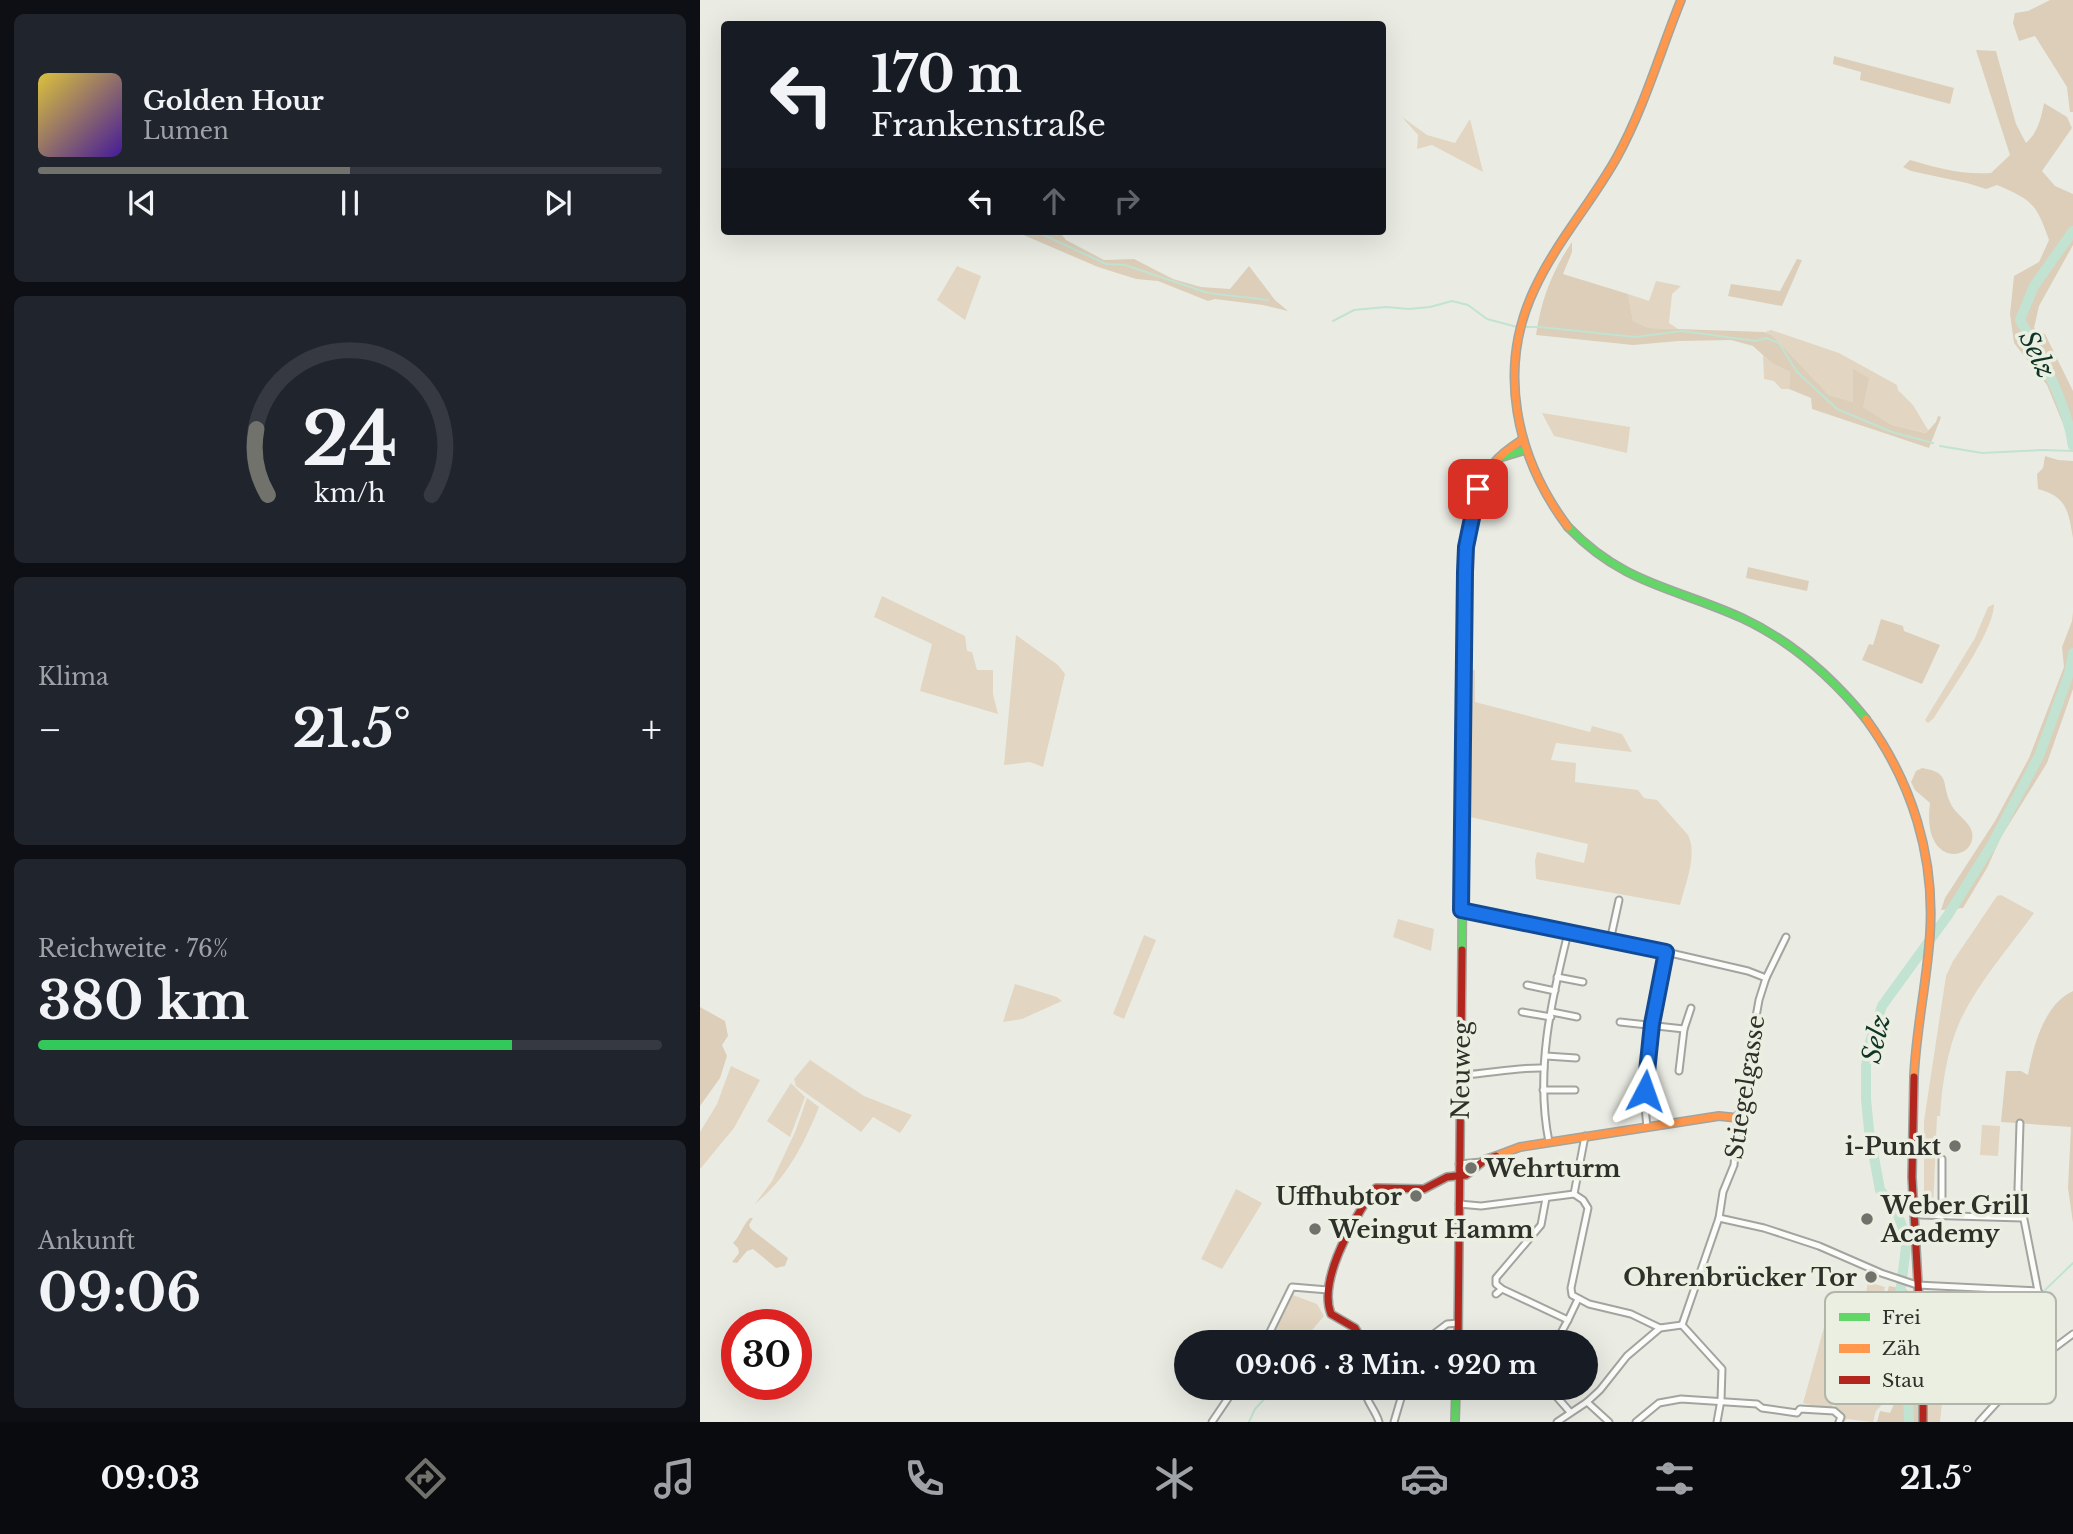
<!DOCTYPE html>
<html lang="de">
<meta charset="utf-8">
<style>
:root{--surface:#171b24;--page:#20242c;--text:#f1f3f6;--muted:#9ea1a6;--line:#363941;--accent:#70726b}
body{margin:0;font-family:"Libre Baskerville",serif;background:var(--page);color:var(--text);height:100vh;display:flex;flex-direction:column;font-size:26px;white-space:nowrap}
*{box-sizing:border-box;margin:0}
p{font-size:23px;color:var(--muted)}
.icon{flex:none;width:38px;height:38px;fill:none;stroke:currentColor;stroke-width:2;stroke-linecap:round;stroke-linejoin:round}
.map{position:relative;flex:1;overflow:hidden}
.sheet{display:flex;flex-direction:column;gap:14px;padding:14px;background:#0d0f14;width:700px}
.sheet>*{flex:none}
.hud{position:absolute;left:21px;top:21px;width:665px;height:214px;border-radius:7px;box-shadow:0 7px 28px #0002;background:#171b24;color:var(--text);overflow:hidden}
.speed{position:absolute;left:21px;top:1309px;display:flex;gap:14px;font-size:35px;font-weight:700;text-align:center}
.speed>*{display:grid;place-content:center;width:91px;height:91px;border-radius:50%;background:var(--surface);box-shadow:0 7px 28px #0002;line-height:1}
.speed .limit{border:10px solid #d22;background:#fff;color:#111}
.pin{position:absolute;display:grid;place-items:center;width:60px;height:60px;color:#fff;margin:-30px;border-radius:14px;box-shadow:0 4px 10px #0006}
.me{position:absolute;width:77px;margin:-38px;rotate:4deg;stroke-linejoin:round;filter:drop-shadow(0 0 5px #0008)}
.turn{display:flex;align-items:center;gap:24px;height:147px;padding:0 35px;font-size:32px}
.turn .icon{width:91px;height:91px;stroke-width:2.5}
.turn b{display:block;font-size:49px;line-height:60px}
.lanes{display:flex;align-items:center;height:66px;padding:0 35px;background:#0003;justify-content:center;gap:35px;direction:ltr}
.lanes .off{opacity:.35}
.big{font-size:52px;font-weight:700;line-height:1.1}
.sheet .card{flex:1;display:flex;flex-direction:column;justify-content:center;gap:10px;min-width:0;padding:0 24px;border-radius:10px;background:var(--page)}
.sheet .dial{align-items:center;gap:0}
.dial svg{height:182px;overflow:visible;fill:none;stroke:var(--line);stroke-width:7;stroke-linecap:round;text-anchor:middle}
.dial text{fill:var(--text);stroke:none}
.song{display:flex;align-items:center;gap:21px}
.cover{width:84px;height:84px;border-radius:10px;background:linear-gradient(135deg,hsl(50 70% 55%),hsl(260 70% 35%))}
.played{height:7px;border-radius:4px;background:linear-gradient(90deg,var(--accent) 50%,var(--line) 50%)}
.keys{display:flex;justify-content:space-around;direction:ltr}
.heat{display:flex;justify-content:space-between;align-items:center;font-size:38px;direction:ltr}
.charge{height:10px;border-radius:5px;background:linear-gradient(90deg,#34c759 76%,var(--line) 0)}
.trip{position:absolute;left:474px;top:1330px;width:424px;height:70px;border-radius:35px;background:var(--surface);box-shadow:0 7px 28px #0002;font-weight:700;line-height:70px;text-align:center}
.tab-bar{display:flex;height:112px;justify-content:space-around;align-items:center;background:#090b0e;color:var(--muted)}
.tab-bar .icon{width:49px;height:49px}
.tab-bar .current{color:var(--accent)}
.tab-bar b{font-size:32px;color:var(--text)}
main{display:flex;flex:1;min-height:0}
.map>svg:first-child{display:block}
.green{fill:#e2d5c1}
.forest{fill:#dcceb9}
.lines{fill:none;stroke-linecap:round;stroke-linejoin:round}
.stream{stroke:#c2e2d2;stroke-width:2}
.river{stroke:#c2e2d2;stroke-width:10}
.street-casing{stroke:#a2a49e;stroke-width:9}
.fast-casing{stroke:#a2a49e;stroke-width:10}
.slow-casing{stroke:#a2a49e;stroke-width:10}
.jam-casing{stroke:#a2a49e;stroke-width:10}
.street{stroke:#fcfcfb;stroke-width:5}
.fast{stroke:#63d668;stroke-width:7}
.slow{stroke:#ff974d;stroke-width:7}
.jam{stroke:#b3261e;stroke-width:7}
.route-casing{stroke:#114b97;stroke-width:18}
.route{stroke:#1a73e8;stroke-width:12}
.poi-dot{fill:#70726b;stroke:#ebefe1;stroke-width:2.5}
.labels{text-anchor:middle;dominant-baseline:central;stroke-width:7;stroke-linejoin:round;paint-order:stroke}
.street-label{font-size:24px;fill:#2e302a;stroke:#ebefe1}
.poi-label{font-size:24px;font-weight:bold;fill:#2e302a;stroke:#ebefe1;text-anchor:end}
.water-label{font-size:26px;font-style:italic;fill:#0e3427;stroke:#ebefe1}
.key{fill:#ebefe1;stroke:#b2b6aa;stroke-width:2}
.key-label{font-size:19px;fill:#2e302a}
</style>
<main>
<section class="sheet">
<div class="card">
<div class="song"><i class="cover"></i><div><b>Golden Hour</b><p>Lumen</p></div></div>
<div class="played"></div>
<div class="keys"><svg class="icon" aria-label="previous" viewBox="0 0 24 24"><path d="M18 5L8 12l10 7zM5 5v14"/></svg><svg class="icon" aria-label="pause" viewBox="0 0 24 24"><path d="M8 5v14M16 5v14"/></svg><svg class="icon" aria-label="next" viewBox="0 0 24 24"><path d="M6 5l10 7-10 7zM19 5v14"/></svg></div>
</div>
<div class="card dial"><svg viewBox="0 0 100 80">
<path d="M14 69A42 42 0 1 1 86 69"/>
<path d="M14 69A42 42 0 0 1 9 40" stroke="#70726b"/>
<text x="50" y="56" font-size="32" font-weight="700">24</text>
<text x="50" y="72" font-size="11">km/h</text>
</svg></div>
<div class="card"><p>Klima</p>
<div class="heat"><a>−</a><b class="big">21.5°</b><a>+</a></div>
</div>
<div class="card"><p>Reichweite · 76%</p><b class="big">380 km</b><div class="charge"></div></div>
<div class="card"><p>Ankunft</p><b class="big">09:06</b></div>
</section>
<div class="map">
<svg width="1373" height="1422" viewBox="0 0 1373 1422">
<rect width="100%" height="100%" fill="#eaece4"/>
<g class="green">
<path d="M702,117L727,135L755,143L770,119L783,172L732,145L717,149L718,135Z"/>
<path d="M257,266L281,276L265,320L237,300Z"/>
<path d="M956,281L981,286L972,294L969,323L978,329L949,328L933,321L928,294L949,301Z"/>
<path d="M1071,330L1139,353L1197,385L1198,390L1213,405L1228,430L1227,433L1192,425L1163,407L1153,369V402L1129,395L1072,335L1065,332Z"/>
<path d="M1063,355L1073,364L1090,372L1089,389H1081L1074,381L1064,379Z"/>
<path d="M842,413L930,427L927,453L854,436Z"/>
<path d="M182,596L265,636L267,651L272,652L277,670H293V694L298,714L220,691L232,644L174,617Z"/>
<path d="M1294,604C1294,632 1249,693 1234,718L1228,723L1225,720L1275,638L1288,607Z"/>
<path d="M316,635L358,665L365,674L343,767L330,762L304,765Z"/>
<path d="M769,669L775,670V702L890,732L892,726L922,734L932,752L856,743L851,760L876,763L875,782L938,790L944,798L957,800L988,835C998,854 985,885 980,905L836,879L835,861L837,852L884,863L888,844L766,816Z"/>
<path d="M1301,895L1334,913C1309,948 1279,981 1260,1021C1247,1050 1242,1085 1240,1116H1237L1233,1209L1224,1211V1121L1246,976L1253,961L1297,896Z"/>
<path d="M698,919L734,929L731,951L693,937Z"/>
<path d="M444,935L456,940L424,1019L413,1014Z"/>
<path d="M315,984L357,997L362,1001L322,1019L303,1022Z"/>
<path d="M110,1060L164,1096L212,1115L200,1133L173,1117L161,1132L96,1086L94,1079Z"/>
<path d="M31,1066L60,1080L34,1128L0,1169V1132L17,1104Z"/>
<path d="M91,1083L105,1097L90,1137L67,1121Z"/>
<path d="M107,1098L119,1107C104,1144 87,1178 55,1204L72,1181L96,1130Z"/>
<path d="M1282,1125L1300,1126L1298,1156L1280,1155Z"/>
<path d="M536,1189L562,1203L522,1269L501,1259Z"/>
<path d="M1168,1282L1185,1287C1182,1302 1177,1317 1179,1332C1180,1354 1192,1372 1192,1394L1176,1411L1173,1422L1147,1419L1144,1422L1134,1404L1128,1409L1103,1403L1133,1295L1166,1292Z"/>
<path d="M1225,1293H1228C1235,1336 1247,1378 1240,1422H1227V1331Z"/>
<path d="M593,1295L617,1304L624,1316L602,1342H569Z"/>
</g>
<g class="forest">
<path d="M1350,0H1373V112H1370L1367,87L1335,36L1319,41L1313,23L1315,13L1328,11Z"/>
<path d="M1276,50L1296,51L1316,124L1326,143C1338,132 1341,119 1344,103L1367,117L1372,128L1342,171L1355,186L1373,194V245L1339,306L1334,328L1345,334L1373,391V449L1368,446L1366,431L1347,385L1314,343L1310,314L1314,276L1339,262L1349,240C1336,203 1332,200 1297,185L1286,189L1267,183L1211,171L1203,167L1210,160C1237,168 1262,175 1291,173L1310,155Z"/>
<path d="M1134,56L1254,88L1250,104L1160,80L1161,72L1133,64Z"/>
<path d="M314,231H359L366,240L404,260L434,259L473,279L501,287L530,289L549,266L575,300L588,311L563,305L515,299L508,301L458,281L436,279L398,267Z"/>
<path d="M872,242V252L863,274L928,294L933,321L949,328L1064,332L1072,335L1129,395L1153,402V369L1169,378L1163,407L1192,425L1226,433L1236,422L1238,416L1241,417L1229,448L1112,409L1111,398L1089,389L1090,372L1073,364L1053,346L1031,340L979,341L933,345L836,335C841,300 852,271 872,242Z"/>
<path d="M1097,259L1102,260L1082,306L1028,296L1031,284L1080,291Z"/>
<path d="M1345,456L1358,460L1373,461V538C1368,510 1367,497 1338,489L1337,474L1343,468Z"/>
<path d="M1048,567L1109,581L1107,591L1046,578Z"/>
<path d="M1373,612V689L1347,763L1301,837L1287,868L1263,908L1241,910L1245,898L1295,821L1329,758L1364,667L1362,647L1372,621Z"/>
<path d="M1181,619L1203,626L1204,631L1240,645L1222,684L1162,660L1169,644L1173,645Z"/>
<path d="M1222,768C1251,773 1241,782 1250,802C1254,814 1269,820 1272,832C1278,861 1221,870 1230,803L1215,790L1211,782L1216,771Z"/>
<path d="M1373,991V1223L1368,1188L1371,1127L1301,1122L1306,1071H1321L1328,1075C1333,1047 1344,1004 1373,991Z"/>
<path d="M0,1007L25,1021L28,1036L22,1045L27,1056L20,1078L0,1106Z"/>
<path d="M50,1218H53L49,1225L51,1229L88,1258L85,1266L76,1268L53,1249L47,1251L37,1263L32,1262L39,1253L38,1248L33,1243C41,1235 42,1226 50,1218Z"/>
<path d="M1189,1286L1206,1289L1209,1293L1221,1383L1220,1422H1177L1180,1411L1190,1413C1206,1385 1182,1357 1181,1329C1181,1315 1186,1299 1189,1286Z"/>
</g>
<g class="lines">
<g class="stream">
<path d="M335,231L406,264L425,265L508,293L568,300"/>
<path d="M633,321L654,310L686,307L709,309L730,307L752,301L768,305L787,319L817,327"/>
<path d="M823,327H840L935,337L982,331L1056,341L1066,338L1079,343L1097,372L1137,409L1192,432L1233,443"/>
<path d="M1240,446L1282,453L1343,450L1373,451"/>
<path d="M1344,1291L1373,1263"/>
<path d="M549,1422L555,1409L568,1395"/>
</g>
<g class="river">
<path d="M1373,231L1334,286L1320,320C1342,360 1366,400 1373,446"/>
<path d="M1209,1422L1207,1368L1197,1317L1207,1240L1195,1207L1180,1190L1169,1130L1166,1099V1066L1170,1042L1182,1006L1248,915L1291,846L1339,756L1369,674L1373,653"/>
</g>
<defs>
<g id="street">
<path d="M761,910L966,952L1048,971L1066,978"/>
<path d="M910,941L919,900"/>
<path d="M857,977L883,982"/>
<path d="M827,985L855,991"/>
<path d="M822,1012L851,1017"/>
<path d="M852,1012L877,1017"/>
<path d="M920,1022L984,1029"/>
<path d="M846,1056L876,1058"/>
<path d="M979,1071L984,1029L991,1008"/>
<path d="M761,1075C789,1074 815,1067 844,1068"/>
<path d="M843,1090H875"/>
<path d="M1320,1123L1318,1189L1338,1291C1351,1311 1336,1335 1340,1356"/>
<path d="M947,1127C939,1069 953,1008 966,952"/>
<path d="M849,1142C835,1072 851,1001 868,933"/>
<path d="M1242,1159V1216"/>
<path d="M759,1164L781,1162"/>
<path d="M874,1194L885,1136"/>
<path d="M759,1204L781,1206L874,1194L883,1200L888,1208L871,1288L872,1295L889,1304L931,1314L960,1328"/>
<path d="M1221,1215L1322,1218"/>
<path d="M1019,1218L1064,1228L1119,1246L1181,1273L1217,1285L1338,1291"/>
<path d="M802,1289L868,1320L878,1299"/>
<path d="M796,1294L802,1289L796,1284V1278L841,1225L846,1198"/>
<path d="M982,1325L1019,1218L1023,1192L1034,1165L1038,1118L1059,1000L1066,978L1086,937"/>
<path d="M982,1325L1022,1369L1021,1400L1017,1422"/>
<path d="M565,1342L592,1287L628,1290"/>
<path d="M723,1342L747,1324L758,1323"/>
<path d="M856,1342L868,1320"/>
<path d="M644,1388L664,1390"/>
<path d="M664,1388C666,1402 675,1409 679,1422"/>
<path d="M849,1388L870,1412"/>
<path d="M887,1402L909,1422"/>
<path d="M512,1422L535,1388"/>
<path d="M694,1422L704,1388"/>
<path d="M857,1422L887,1402L900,1390L927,1356L960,1328L982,1325"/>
<path d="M936,1422L959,1403L981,1399L1057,1404L1062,1408L1097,1413L1100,1409L1134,1411L1141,1417L1139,1422"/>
<path d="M1279,1422L1330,1366L1373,1334"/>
</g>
<g id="fast">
<path d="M799,458L825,450"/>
<path d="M868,527C924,585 974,587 1042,618C1091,641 1132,677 1166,719"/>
<path d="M762,950L764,659"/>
<path d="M755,1422L756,1388"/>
</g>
<g id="slow">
<path d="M868,527C816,458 796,369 835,288C857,241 892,202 917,157C944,108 960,52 981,0"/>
<path d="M764,659C765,602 755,511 793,464C801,454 811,447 822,440"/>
<path d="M1166,719C1212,782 1235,856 1230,934C1227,982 1216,1029 1214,1077"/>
<path d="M796,1156L820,1147L1019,1116L1038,1118"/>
</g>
<g id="jam">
<path d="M1214,1077L1212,1177L1223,1372V1422"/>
<path d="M663,1342L655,1328L631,1314C618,1281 652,1223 670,1195L676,1188L724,1189L747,1177L766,1175L786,1159L796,1156"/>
<path d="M758,1342L762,950"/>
</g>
</defs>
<use href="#street" class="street-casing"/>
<use href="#fast" class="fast-casing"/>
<use href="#slow" class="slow-casing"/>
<use href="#jam" class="jam-casing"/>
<use href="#street" class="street"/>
<use href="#fast" class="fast"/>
<use href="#slow" class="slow"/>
<use href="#jam" class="jam"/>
</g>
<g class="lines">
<defs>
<path id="route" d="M778,489L766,547L765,572L761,910L966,952L952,1024L945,1091"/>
</defs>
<use href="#route" class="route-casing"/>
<use href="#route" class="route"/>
</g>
<g class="poi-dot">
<circle cx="1255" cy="1146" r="7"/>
<circle cx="771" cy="1168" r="7"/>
<circle cx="716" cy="1196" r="7"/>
<circle cx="1167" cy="1219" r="7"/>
<circle cx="615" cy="1229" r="7"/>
<circle cx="1171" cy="1277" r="7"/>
</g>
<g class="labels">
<g class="street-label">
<text transform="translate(761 1070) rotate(-89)">Neuweg</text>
<text transform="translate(1045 1087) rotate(-81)">Stiegelgasse</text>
</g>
<g class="poi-label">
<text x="1241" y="1146">i-Punkt</text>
<text x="785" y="1168" text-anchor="start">Wehrturm</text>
<text x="702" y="1196">Uffhubtor</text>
<text x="1181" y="1205" text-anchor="start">Weber Grill<tspan x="1181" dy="28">Academy</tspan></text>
<text x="629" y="1229" text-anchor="start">Weingut Hamm</text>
<text x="1157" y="1277">Ohrenbrücker Tor</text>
</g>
<g class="water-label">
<text transform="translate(1337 354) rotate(64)">Selz</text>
<text transform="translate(1176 1039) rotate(-77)">Selz</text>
</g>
</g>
<rect x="1125" y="1292" width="231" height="112" rx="10" class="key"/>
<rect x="1139" y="1313" width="31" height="8" fill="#63d668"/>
<rect x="1139" y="1344" width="31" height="9" fill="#ff974d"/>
<rect x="1139" y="1376" width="31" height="8" fill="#b3261e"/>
<g class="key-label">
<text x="1182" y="1324">Frei</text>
<text x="1182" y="1355">Zäh</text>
<text x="1182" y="1387">Stau</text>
</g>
</svg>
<div class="speed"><div class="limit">30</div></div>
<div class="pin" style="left:778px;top:489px;background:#d93025"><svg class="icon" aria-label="arrive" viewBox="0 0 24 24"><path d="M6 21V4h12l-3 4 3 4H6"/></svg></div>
<svg class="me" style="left:945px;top:1091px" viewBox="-20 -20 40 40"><path d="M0-17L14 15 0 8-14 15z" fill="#1a73e8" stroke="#fff" stroke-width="4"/></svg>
<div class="trip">09:06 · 3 Min. · 920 m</div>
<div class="hud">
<div class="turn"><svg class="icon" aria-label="left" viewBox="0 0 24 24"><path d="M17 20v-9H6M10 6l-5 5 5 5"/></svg><div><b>170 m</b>Frankenstraße</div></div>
<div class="lanes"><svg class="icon" aria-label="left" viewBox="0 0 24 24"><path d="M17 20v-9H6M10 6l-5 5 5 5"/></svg><svg class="icon off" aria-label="ahead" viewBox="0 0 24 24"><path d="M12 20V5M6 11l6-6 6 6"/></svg><svg class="icon off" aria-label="right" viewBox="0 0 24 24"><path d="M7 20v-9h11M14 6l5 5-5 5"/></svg></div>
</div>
</div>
</main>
<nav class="tab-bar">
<b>09:03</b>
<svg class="icon current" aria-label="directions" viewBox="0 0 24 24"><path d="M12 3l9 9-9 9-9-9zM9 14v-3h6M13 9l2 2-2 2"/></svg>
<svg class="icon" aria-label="music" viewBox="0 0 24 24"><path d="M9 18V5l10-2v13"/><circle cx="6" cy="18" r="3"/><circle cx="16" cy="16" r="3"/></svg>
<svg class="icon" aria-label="phone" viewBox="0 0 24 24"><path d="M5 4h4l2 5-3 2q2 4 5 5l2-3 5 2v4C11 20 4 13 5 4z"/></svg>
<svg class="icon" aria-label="climate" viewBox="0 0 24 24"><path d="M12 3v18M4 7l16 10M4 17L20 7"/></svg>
<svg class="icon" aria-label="car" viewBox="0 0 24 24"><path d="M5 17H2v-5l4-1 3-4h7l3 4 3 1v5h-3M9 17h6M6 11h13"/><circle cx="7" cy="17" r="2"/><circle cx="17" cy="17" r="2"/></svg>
<svg class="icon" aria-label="filters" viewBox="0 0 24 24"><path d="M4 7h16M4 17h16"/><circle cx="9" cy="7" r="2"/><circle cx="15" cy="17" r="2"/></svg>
<b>21.5°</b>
</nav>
